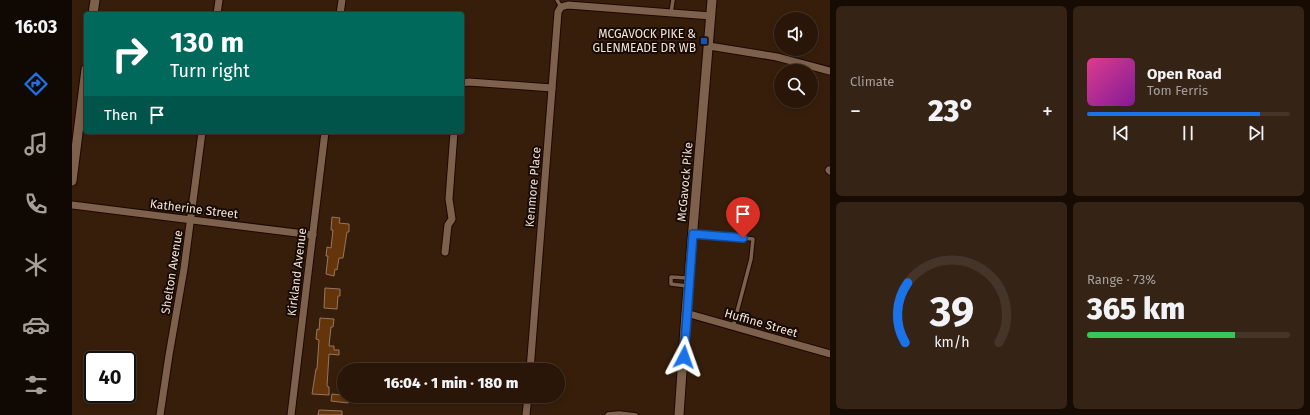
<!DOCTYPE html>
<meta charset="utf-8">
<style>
:root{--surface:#291608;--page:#352316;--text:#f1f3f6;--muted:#a59f9c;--line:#453529;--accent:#1a73e8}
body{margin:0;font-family:"Fira Sans",sans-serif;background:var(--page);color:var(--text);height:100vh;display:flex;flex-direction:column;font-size:15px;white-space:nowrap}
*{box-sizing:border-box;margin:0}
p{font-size:13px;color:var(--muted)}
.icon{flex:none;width:22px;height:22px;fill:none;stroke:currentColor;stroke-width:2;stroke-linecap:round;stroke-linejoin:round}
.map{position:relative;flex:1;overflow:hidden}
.details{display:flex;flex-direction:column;gap:6px;padding:6px;background:#170c04;width:480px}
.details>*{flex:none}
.top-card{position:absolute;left:12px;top:12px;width:380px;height:122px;border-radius:4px;box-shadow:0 2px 6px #0003,0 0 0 1px var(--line);background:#00695c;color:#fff;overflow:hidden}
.buttons{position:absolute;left:702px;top:12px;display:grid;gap:8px}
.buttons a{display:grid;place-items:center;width:44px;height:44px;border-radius:50%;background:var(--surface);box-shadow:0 2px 6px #0003,0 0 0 1px var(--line);font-size:20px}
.speed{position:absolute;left:12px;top:351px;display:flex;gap:8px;font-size:20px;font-weight:700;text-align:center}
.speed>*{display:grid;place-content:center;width:52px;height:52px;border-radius:50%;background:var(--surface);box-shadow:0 2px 6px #0003,0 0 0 1px var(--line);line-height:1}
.speed .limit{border:2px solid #111;border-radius:6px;background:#fff;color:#111}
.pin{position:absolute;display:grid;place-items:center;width:34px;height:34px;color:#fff;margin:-41px -17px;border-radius:50% 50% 50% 0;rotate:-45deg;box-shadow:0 0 4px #0007}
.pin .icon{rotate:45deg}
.me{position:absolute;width:44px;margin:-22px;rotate:4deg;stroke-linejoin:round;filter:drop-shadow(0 0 3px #0008)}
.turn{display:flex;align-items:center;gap:14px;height:84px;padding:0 20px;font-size:18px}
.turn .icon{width:52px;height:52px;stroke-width:2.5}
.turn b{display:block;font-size:28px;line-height:34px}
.then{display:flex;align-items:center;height:38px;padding:0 20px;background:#0003;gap:8px;font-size:15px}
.big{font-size:30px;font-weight:800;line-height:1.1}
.details .widget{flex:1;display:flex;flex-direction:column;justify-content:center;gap:6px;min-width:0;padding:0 14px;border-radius:6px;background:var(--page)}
.details .dial{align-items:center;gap:0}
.dial svg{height:104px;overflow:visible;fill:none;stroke:var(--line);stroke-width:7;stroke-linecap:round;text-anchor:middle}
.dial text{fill:var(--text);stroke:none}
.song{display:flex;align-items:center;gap:12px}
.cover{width:48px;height:48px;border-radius:6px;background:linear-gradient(135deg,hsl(330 70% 55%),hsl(290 70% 35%))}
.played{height:4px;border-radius:2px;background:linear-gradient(90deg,var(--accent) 85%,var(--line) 85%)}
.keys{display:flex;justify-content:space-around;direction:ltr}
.heat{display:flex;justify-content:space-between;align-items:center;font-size:22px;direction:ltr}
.charge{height:6px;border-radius:3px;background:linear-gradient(90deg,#34c759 73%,var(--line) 0)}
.details .tiles{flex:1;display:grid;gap:6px;grid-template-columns:repeat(2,1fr)}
.trip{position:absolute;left:265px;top:363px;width:228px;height:40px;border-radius:20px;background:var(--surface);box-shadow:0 2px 6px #0003,0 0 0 1px var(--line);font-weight:800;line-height:40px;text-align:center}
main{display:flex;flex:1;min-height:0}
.tabs{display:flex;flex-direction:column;width:72px;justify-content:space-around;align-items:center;background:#100903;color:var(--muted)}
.tabs .icon{width:28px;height:28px}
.tabs .selected{color:var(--accent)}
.tabs b{font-size:18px;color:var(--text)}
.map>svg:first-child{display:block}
.building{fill:#64350a;stroke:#957661}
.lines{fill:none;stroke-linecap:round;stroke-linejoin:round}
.service-casing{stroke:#1d0700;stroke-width:5.5}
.minor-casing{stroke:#1d0700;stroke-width:9}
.tertiary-casing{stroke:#1d0700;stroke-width:11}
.service{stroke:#7e614c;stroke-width:3.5}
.minor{stroke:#7e614c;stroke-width:7}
.tertiary{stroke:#7e614c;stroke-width:9}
.route-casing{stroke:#114b97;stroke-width:10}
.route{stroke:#1a73e8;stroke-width:7}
.transit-dot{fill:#1a4fb4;stroke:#160b05;stroke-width:1.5}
.labels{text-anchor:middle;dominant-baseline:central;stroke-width:4;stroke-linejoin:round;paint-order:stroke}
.poi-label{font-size:12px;fill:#f5e3d8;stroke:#160b05;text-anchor:end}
.street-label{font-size:12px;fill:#f5e3d8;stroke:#160b05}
</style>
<main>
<nav class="tabs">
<b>16:03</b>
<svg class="icon selected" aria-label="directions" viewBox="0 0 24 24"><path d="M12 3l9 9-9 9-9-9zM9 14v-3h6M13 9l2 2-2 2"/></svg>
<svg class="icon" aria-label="music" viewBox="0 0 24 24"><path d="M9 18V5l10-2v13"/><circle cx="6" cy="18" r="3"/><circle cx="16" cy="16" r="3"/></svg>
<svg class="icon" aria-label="phone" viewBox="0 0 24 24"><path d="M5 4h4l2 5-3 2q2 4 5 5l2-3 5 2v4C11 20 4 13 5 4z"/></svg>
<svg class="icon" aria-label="climate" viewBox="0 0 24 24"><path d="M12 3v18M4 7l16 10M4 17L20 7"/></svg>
<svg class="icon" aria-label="car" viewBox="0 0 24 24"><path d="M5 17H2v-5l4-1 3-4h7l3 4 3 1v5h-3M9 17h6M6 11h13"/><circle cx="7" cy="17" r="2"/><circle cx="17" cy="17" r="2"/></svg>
<svg class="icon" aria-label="filters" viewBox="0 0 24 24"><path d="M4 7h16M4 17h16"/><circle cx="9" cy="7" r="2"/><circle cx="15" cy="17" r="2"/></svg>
</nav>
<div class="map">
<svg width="758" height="415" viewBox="0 0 758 415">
<rect width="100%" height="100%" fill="#371e0b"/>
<g class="building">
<path d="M260,217L268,218L267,223L277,224V232H275L271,258H267L265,270L263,269L262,276L254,274L256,256H254L255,247L259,248L261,230H259Z"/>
<path d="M253,288L268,289V296H266L265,309L252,308Z"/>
<path d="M248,318L262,319L261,327H259L257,346H262V350H267V355L257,354L255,386L257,387V395L240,394L244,369H245L247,340L244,339L245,329L247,330Z"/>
<path d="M260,394L277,396L276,403L259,401Z"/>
<path d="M247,410L270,411V415H246Z"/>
</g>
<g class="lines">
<defs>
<g id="service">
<path d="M485,0L489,7"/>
<path d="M599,13L601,0"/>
<path d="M622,234L681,239L679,259L661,327"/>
<path d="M615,286L599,284V277L616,278"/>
<path d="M535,415L536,414L547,413L564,415"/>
</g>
<g id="minor">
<path d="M145,14L147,0"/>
<path d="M268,14L270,0"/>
<path d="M637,46L705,57L758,71"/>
<path d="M390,83L397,82L480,88"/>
<path d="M757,170L758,171"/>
<path d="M0,205L241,235"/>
<path d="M373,252L376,225L380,219L377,199L382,132"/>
<path d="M614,313L758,354"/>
<path d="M458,370L486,12L489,7L496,5L639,16"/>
<path d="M88,415L97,355L112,269L130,132"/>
<path d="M219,415L253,132"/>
<path d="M454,415L456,396"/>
</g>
<g id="tertiary">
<path d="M21,14L23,0"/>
<path d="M0,181L14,69"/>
<path d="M607,415L614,313L640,0"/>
</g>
</defs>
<use href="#service" class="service-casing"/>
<use href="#minor" class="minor-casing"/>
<use href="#tertiary" class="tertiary-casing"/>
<use href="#service" class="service"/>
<use href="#minor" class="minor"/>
<use href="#tertiary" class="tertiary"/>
</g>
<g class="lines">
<defs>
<path id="route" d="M612,357L621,234L671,238"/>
</defs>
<use href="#route" class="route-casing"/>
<use href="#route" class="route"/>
</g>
<rect class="transit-dot" x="628" y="37" width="8" height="8" rx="2"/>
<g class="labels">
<g class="poi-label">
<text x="624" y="34">MCGAVOCK PIKE &amp;<tspan x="624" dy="14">GLENMEADE DR WB</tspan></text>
</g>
<g class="street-label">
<text transform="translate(613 182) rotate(-85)">McGavock Pike</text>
<text transform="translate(461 187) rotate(-85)">Kenmore Place</text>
<text transform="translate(122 209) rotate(7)">Katherine Street</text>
<text transform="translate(100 272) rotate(-81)">Shelton Avenue</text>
<text transform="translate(225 272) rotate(-83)">Kirkland Avenue</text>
<text transform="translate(689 323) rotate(16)">Huffine Street</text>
</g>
</g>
</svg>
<div class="buttons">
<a><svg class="icon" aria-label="sound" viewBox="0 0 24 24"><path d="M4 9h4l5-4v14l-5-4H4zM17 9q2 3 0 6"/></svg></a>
<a><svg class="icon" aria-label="search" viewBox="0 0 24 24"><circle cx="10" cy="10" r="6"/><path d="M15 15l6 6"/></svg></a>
</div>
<div class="speed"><div class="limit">40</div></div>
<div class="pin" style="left:671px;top:238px;background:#d93025"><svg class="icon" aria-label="arrive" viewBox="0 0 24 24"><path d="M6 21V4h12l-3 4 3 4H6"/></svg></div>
<svg class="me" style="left:612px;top:357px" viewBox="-20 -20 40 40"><path d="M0-17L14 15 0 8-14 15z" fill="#1a73e8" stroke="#fff" stroke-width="4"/></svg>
<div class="trip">16:04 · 1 min · 180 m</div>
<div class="top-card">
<div class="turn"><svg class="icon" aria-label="right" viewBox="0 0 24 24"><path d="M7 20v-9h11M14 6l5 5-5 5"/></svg><div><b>130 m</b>Turn right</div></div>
<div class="then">Then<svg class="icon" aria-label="arrive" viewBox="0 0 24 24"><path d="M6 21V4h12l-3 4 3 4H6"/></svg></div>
</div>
</div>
<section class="details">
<div class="tiles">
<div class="widget"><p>Climate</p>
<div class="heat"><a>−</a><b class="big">23°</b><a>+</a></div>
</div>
<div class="widget">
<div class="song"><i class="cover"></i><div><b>Open Road</b><p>Tom Ferris</p></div></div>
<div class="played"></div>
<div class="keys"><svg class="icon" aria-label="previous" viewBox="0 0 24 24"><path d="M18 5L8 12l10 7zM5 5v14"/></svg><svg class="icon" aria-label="pause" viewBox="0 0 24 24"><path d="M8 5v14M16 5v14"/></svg><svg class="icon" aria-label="next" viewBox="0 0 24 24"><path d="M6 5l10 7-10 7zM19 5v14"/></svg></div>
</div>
<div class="widget dial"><svg viewBox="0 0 100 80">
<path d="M14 69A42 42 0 1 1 86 69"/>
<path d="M14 69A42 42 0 0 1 16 23" stroke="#1a73e8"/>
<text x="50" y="56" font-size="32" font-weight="700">39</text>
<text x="50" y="72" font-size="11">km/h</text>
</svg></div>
<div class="widget"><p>Range · 73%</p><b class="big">365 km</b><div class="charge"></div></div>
</div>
</section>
</main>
